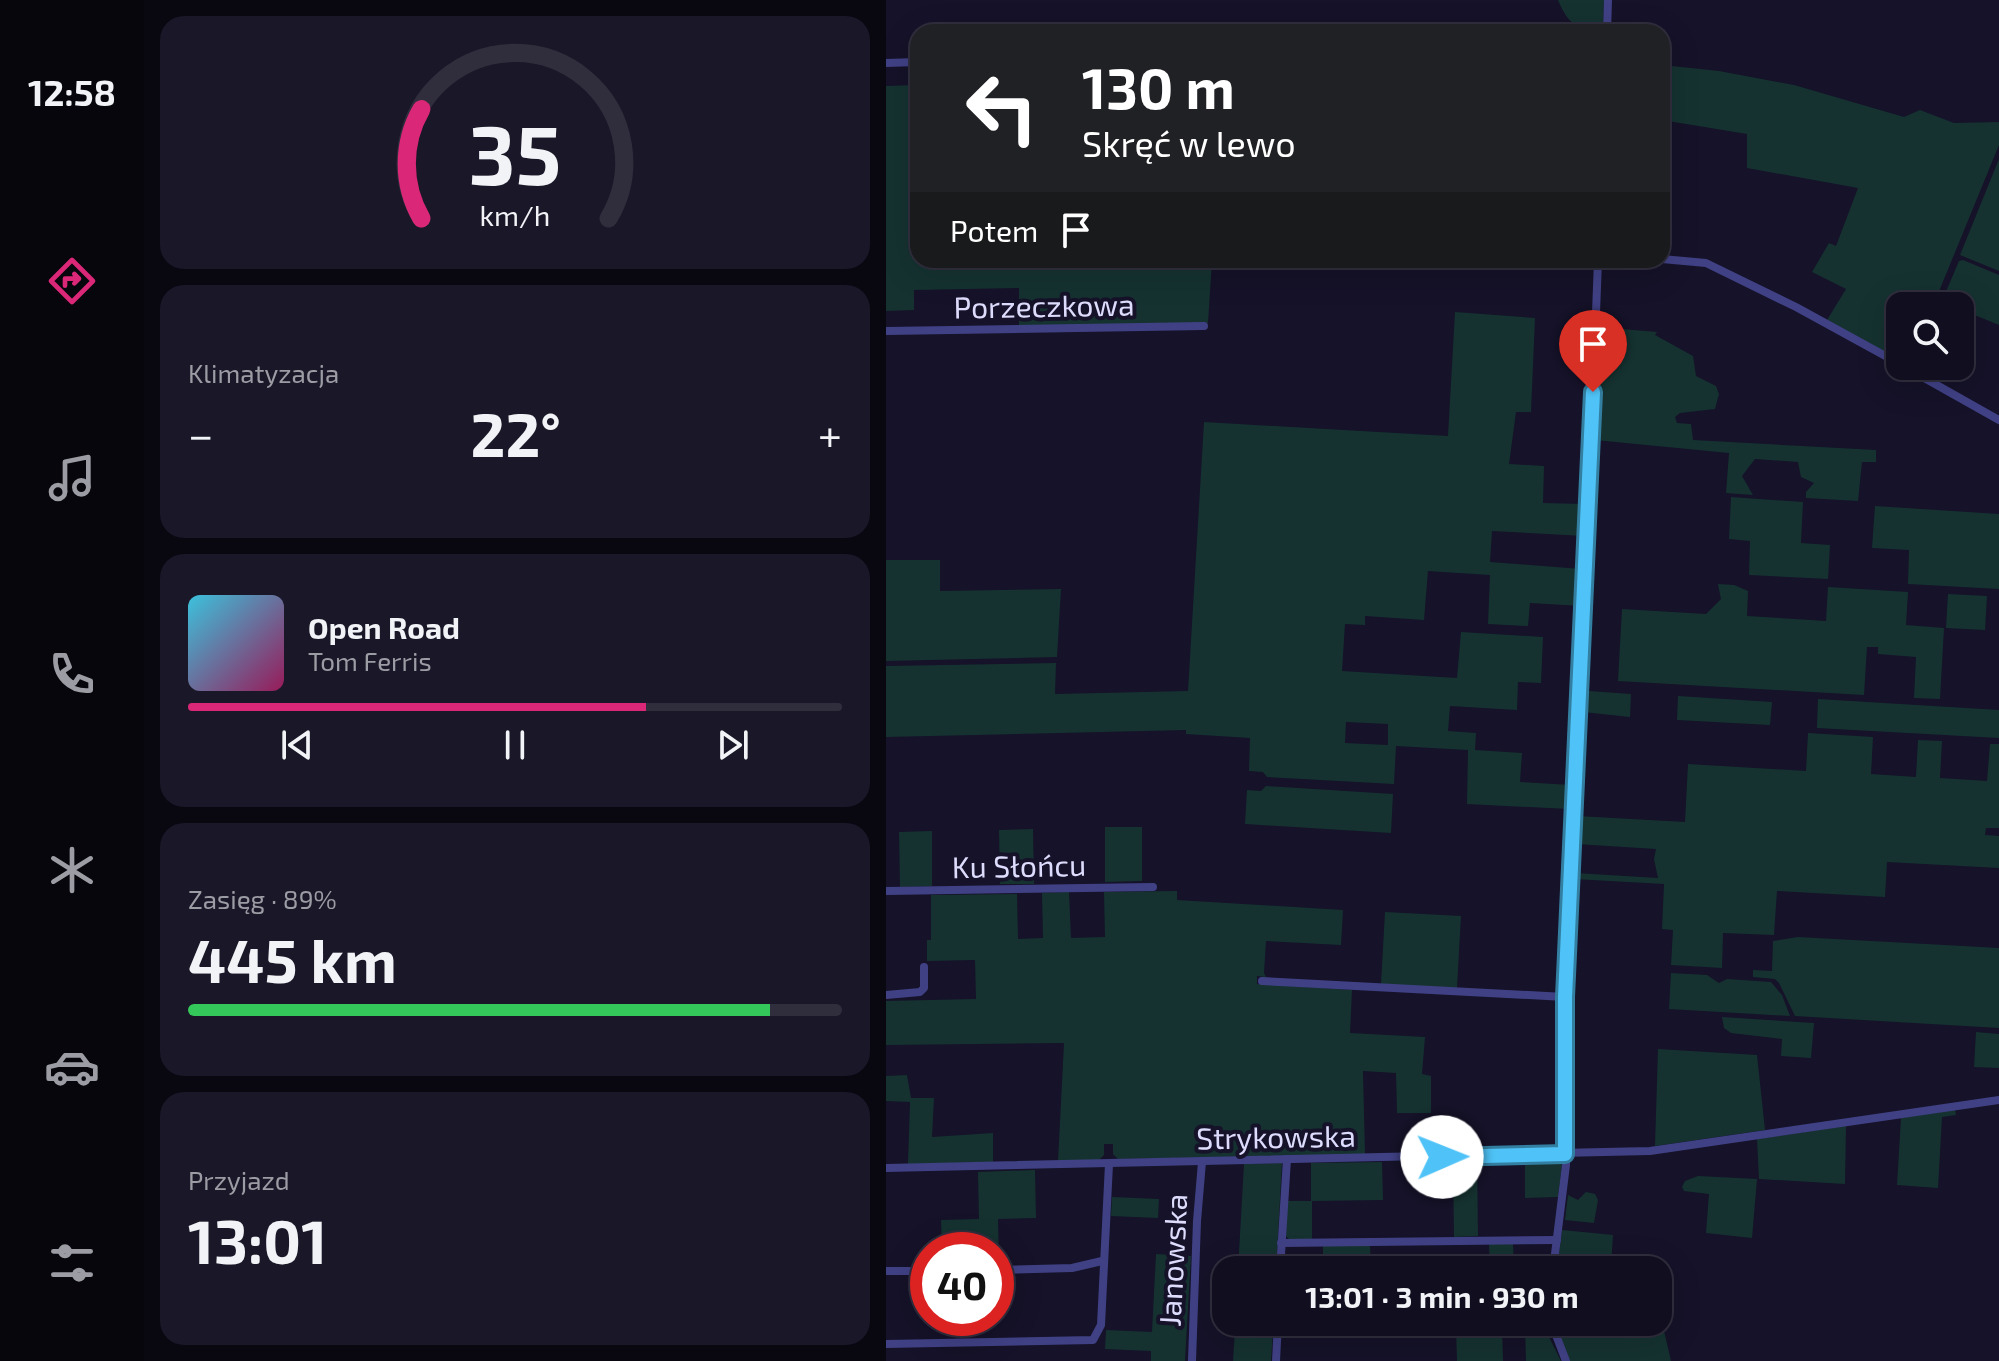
<!DOCTYPE html>
<html lang="pl">
<meta charset="utf-8">
<style>
:root{--surface:#100e1f;--page:#191728;--text:#f1f3f6;--muted:#9c9ca4;--line:#302e3d;--accent:#db2777}
body{margin:0;font-family:"Exo 2",sans-serif;background:var(--page);color:var(--text);height:100vh;display:flex;flex-direction:column;font-size:30px;white-space:nowrap}
*{box-sizing:border-box;margin:0}
p{font-size:26px;color:var(--muted)}
.icon{flex:none;width:44px;height:44px;fill:none;stroke:currentColor;stroke-width:2;stroke-linecap:round;stroke-linejoin:round}
.map{position:relative;flex:1;overflow:hidden}
.sheet{display:flex;flex-direction:column;gap:16px;padding:16px;background:#090811;width:742px}
.sheet>*{flex:none}
.top-card{position:absolute;left:24px;top:24px;width:760px;height:244px;border-radius:24px;box-shadow:0 8px 32px #0002,0 0 0 2px var(--line);background:#202124;color:#fff;overflow:hidden}
.buttons{position:absolute;left:1000px;top:292px;display:grid;gap:16px}
.buttons a{display:grid;place-items:center;width:88px;height:88px;border-radius:16px;background:var(--surface);box-shadow:0 8px 32px #0002,0 0 0 2px var(--line);font-size:40px}
.speed{position:absolute;left:24px;top:1232px;display:flex;gap:16px;font-size:40px;font-weight:700;text-align:center}
.speed>*{display:grid;place-content:center;width:104px;height:104px;border-radius:50%;background:var(--surface);box-shadow:0 8px 32px #0002,0 0 0 2px var(--line);line-height:1}
.speed .limit{border:12px solid #d22;background:#fff;color:#111}
.pin{position:absolute;display:grid;place-items:center;width:68px;height:68px;color:#fff;margin:-82px -34px;border-radius:50% 50% 50% 0;rotate:-45deg;box-shadow:0 0 8px #0007}
.pin .icon{rotate:45deg}
.me{position:absolute;width:88px;margin:-44px;rotate:89deg;stroke-linejoin:round;filter:drop-shadow(0 0 6px #0008)}
.turn{display:flex;align-items:center;gap:28px;height:168px;padding:0 40px;font-size:36px}
.turn .icon{width:104px;height:104px;stroke-width:2.5}
.turn b{display:block;font-size:56px;line-height:68px}
.then{display:flex;align-items:center;height:76px;padding:0 40px;background:#0003;gap:16px;font-size:30px}
.big{font-size:60px;font-weight:700;line-height:1.1}
.sheet .tile{flex:1;display:flex;flex-direction:column;justify-content:center;gap:12px;min-width:0;padding:0 28px;border-radius:24px;background:var(--page)}
.sheet .dial{align-items:center;gap:0}
.dial svg{height:208px;overflow:visible;fill:none;stroke:var(--line);stroke-width:7;stroke-linecap:round;text-anchor:middle}
.dial text{fill:var(--text);stroke:none}
.song{display:flex;align-items:center;gap:24px}
.cover{width:96px;height:96px;border-radius:12px;background:linear-gradient(135deg,hsl(190 70% 55%),hsl(330 70% 35%))}
.played{height:8px;border-radius:4px;background:linear-gradient(90deg,var(--accent) 70%,var(--line) 70%)}
.keys{display:flex;justify-content:space-around;direction:ltr}
.heat{display:flex;justify-content:space-between;align-items:center;font-size:44px;direction:ltr}
.charge{height:12px;border-radius:6px;background:linear-gradient(90deg,#34c759 89%,var(--line) 0)}
.trip{position:absolute;left:326px;top:1256px;width:460px;height:80px;border-radius:24px;background:var(--surface);box-shadow:0 8px 32px #0002,0 0 0 2px var(--line);font-weight:700;line-height:80px;text-align:center}
main{display:flex;flex:1;min-height:0}
.dock{display:flex;flex-direction:column;width:144px;justify-content:space-around;align-items:center;background:#06060c;color:var(--muted)}
.dock .icon{width:56px;height:56px}
.dock .active{color:var(--accent)}
.dock b{font-size:36px;color:var(--text)}
.map>svg:first-child{display:block}
.green{fill:#153230;fill-rule:evenodd}
.lines{fill:none;stroke-linecap:round;stroke-linejoin:round}
.minor{stroke:#404185;stroke-width:8}
.route-casing{stroke:#337fa1;stroke-width:20}
.route{stroke:#4fc3f7;stroke-width:14}
.labels{text-anchor:middle;dominant-baseline:central;stroke-width:8;stroke-linejoin:round;paint-order:stroke}
.street-label{font-size:30px;fill:#dedcfd;stroke:#151229}
</style>
<main>
<nav class="dock">
<b>12:58</b>
<svg class="icon active" aria-label="directions" viewBox="0 0 24 24"><path d="M12 3l9 9-9 9-9-9zM9 14v-3h6M13 9l2 2-2 2"/></svg>
<svg class="icon" aria-label="music" viewBox="0 0 24 24"><path d="M9 18V5l10-2v13"/><circle cx="6" cy="18" r="3"/><circle cx="16" cy="16" r="3"/></svg>
<svg class="icon" aria-label="phone" viewBox="0 0 24 24"><path d="M5 4h4l2 5-3 2q2 4 5 5l2-3 5 2v4C11 20 4 13 5 4z"/></svg>
<svg class="icon" aria-label="climate" viewBox="0 0 24 24"><path d="M12 3v18M4 7l16 10M4 17L20 7"/></svg>
<svg class="icon" aria-label="car" viewBox="0 0 24 24"><path d="M5 17H2v-5l4-1 3-4h7l3 4 3 1v5h-3M9 17h6M6 11h13"/><circle cx="7" cy="17" r="2"/><circle cx="17" cy="17" r="2"/></svg>
<svg class="icon" aria-label="filters" viewBox="0 0 24 24"><path d="M4 7h16M4 17h16"/><circle cx="9" cy="7" r="2"/><circle cx="15" cy="17" r="2"/></svg>
</nav>
<section class="sheet">
<div class="tile dial"><svg viewBox="0 0 100 80">
<path d="M14 69A42 42 0 1 1 86 69"/>
<path d="M14 69A42 42 0 0 1 14 27" stroke="#db2777"/>
<text x="50" y="56" font-size="32" font-weight="700">35</text>
<text x="50" y="72" font-size="11">km/h</text>
</svg></div>
<div class="tile"><p>Klimatyzacja</p>
<div class="heat"><a>−</a><b class="big">22°</b><a>+</a></div>
</div>
<div class="tile">
<div class="song"><i class="cover"></i><div><b>Open Road</b><p>Tom Ferris</p></div></div>
<div class="played"></div>
<div class="keys"><svg class="icon" aria-label="previous" viewBox="0 0 24 24"><path d="M18 5L8 12l10 7zM5 5v14"/></svg><svg class="icon" aria-label="pause" viewBox="0 0 24 24"><path d="M8 5v14M16 5v14"/></svg><svg class="icon" aria-label="next" viewBox="0 0 24 24"><path d="M6 5l10 7-10 7zM19 5v14"/></svg></div>
</div>
<div class="tile"><p>Zasięg · 89%</p><b class="big">445 km</b><div class="charge"></div></div>
<div class="tile"><p>Przyjazd</p><b class="big">13:01</b></div>
</section>
<div class="map">
<svg width="1113" height="1361" viewBox="0 0 1113 1361">
<rect width="100%" height="100%" fill="#151229"/>
<g class="green">
<path d="M672,0H718L717,32C690,29 682,24 672,0Z"/>
<path d="M776,65L833,71L908,85L1018,117L1034,110L1068,123L1113,122V145L1047,306H1014V334L1002,354L941,320L960,289L926,272L943,243L950,246L972,188L861,168V134L776,120Z"/>
<path d="M32,85V260H326L322,323L133,327V288L28,290V310L0,311V86Z"/>
<path d="M1113,159V271L1074,255Z"/>
<path d="M1077,260L1113,275V325L1074,309V306L1056,301L1073,261Z"/>
<path d="M569,312L649,318L645,412H630L623,464L658,466L657,503L699,504L698,536L606,531L604,562L695,569L696,606L644,603L642,626L602,624L604,575L542,571L538,620L479,616V625L459,624L456,671L571,678L575,632L657,637L655,683L632,682L631,710L564,706L562,731L590,733L589,750L636,753L634,782L685,785L683,809L581,804L582,750L510,746L508,784L381,777L377,772L363,771L364,738L300,734V730L0,737V666L170,663L169,694L302,691L318,422L562,436ZM460,722L502,724V745L459,743Z"/>
<path d="M724,328L771,332L769,335L807,356L810,376L830,386L833,394L829,409L794,413L789,417L791,423L805,424L807,440L990,450V462H976L972,501L920,498V492L928,483L915,477L912,462L869,459L856,476L867,495L840,493L843,453L709,440L712,358L720,355Z"/>
<path d="M845,497L917,502L915,543L944,545L942,579L863,575L864,541L843,539Z"/>
<path d="M989,506L1113,514V589L1022,584L1023,550L986,548Z"/>
<path d="M0,560H54V591L175,589L171,657L0,661Z"/>
<path d="M832,584L848,585L862,591L861,616L940,621L942,587L1022,592L1020,625L1058,628L1054,699L1028,698L1030,657L992,654V647H981L978,695L732,681L736,609L820,614L835,599Z"/>
<path d="M1062,594L1101,596L1099,630L1060,628Z"/>
<path d="M703,691L745,694L744,717L697,712L698,696Z"/>
<path d="M792,696L886,702L884,725L791,720Z"/>
<path d="M932,699L1113,710V738L931,728Z"/>
<path d="M922,733L987,737L985,774L1030,777L1032,740L1056,741L1054,778L1101,781L1104,744H1113V828H1100L1099,835L1113,836V868L1001,862L999,897L891,891L888,935L837,933L836,968L785,965L787,930L776,929L778,884L688,879L689,873L772,878L768,859L770,849L690,844L691,816L799,822L802,764L920,771Z"/>
<path d="M380,786L507,794L505,833L359,824L361,790L375,791Z"/>
<path d="M219,827H256V881L219,882Z"/>
<path d="M147,829L148,884H114L113,830Z"/>
<path d="M46,831V886L14,887L13,832Z"/>
<path d="M291,891V900L457,910L455,945L380,941L378,973L380,977L371,976V984L466,990L464,1033L539,1037L536,1074L545,1076V1113H511L510,1073L477,1071L479,1154L232,1159L227,1154V1144H218V1155L213,1160L172,1161L178,1043L0,1045V1001L90,999L89,960L41,961V940H45V895L131,894L132,939L157,938L156,893L183,892L185,938L219,937L218,892Z"/>
<path d="M499,912L575,916L571,988L495,984Z"/>
<path d="M912,937L1113,948V1028L909,1016L893,983L889,979L867,977V970L886,971L887,941Z"/>
<path d="M785,973L821,975L833,983L841,979L885,982L896,995L904,1016L783,1009Z"/>
<path d="M836,1017L928,1023L925,1058L895,1056L896,1039L845,1033L838,1028Z"/>
<path d="M1090,1032L1113,1034V1068L1088,1067Z"/>
<path d="M772,1049L871,1055L879,1130L769,1146Z"/>
<path d="M21,1075L25,1098H48L46,1137L107,1133V1162L22,1164L24,1102L0,1101V1076Z"/>
<path d="M1069,1109L1070,1115L1056,1117L1052,1188L1011,1185L1015,1118Z"/>
<path d="M960,1126L959,1184L873,1179L871,1139Z"/>
<path d="M639,1159H669L676,1165L672,1197L639,1198Z"/>
<path d="M591,1160L592,1236L568,1237L567,1161Z"/>
<path d="M496,1162L497,1200L426,1201V1239H403L400,1236L401,1201H425V1163Z"/>
<path d="M396,1163L390,1270H352L358,1164Z"/>
<path d="M149,1170L150,1218L112,1219L113,1264H110V1250H56L55,1220L93,1219L92,1172Z"/>
<path d="M812,1176L871,1179L866,1238L820,1233L823,1194L798,1191L796,1187L799,1181Z"/>
<path d="M700,1192L709,1194L712,1200L708,1223L679,1220L682,1195L692,1200Z"/>
<path d="M226,1197L273,1199L272,1218L225,1216Z"/>
<path d="M676,1230L727,1235L725,1266L761,1259L764,1270H671Z"/>
<path d="M627,1243L628,1270H604L603,1244Z"/>
<path d="M437,1246H484L485,1270H437Z"/>
<path d="M270,1254L305,1256L299,1361H265V1351L219,1349L220,1330L266,1332Z"/>
<path d="M772,1305L785,1361H684L669,1322H772Z"/>
<path d="M662,1326L663,1337L675,1361H640L639,1327Z"/>
<path d="M616,1327L617,1361H571L570,1328Z"/>
<path d="M349,1330L387,1332L385,1361H347Z"/>
</g>
<g class="lines">
<g class="minor">
<path d="M721,32L722,0"/>
<path d="M0,63L32,62"/>
<path d="M776,259L820,263L910,307L1014,364"/>
<path d="M0,331L318,326"/>
<path d="M1017,366L1113,420"/>
<path d="M0,891L267,887"/>
<path d="M376,981L679,997"/>
<path d="M0,995L34,992L38,988V967"/>
<path d="M0,1168L764,1151L1113,1100"/>
<path d="M395,1243L671,1240"/>
<path d="M110,1270L186,1268L216,1261"/>
<path d="M394,1270L401,1159"/>
<path d="M667,1270L680,1165L679,997L698,632L712,260"/>
<path d="M0,1271H42"/>
<path d="M665,1322L680,1361"/>
<path d="M392,1327L665,1323"/>
<path d="M0,1344L207,1340L215,1325L223,1164"/>
<path d="M306,1361L311,1221L316,1162"/>
<path d="M390,1361L392,1322"/>
</g>
</g>
<g class="lines">
<defs>
<path id="route" d="M556,1157L679,1154V997L707,392"/>
</defs>
<use href="#route" class="route-casing"/>
<use href="#route" class="route"/>
</g>
<g class="labels">
<g class="street-label">
<text transform="translate(158 305) rotate(-1)">Porzeczkowa</text>
<text transform="translate(133 865) rotate(-1)">Ku Słońcu</text>
<text transform="translate(390 1136) rotate(-1)">Strykowska</text>
<text transform="translate(286 1260) rotate(-87)">Janowska</text>
</g>
</g>
</svg>
<div class="buttons">
<a><svg class="icon" aria-label="search" viewBox="0 0 24 24"><circle cx="10" cy="10" r="6"/><path d="M15 15l6 6"/></svg></a>
</div>
<div class="speed"><div class="limit">40</div></div>
<div class="pin" style="left:707px;top:392px;background:#d93025"><svg class="icon" aria-label="arrive" viewBox="0 0 24 24"><path d="M6 21V4h12l-3 4 3 4H6"/></svg></div>
<svg class="me" style="left:556px;top:1157px" viewBox="-20 -20 40 40"><circle r="19" fill="#fff"/><path d="M0-13L10 11 0 6-10 11z" fill="#4fc3f7"/></svg>
<div class="trip">13:01 · 3 min · 930 m</div>
<div class="top-card">
<div class="turn"><svg class="icon" aria-label="left" viewBox="0 0 24 24"><path d="M17 20v-9H6M10 6l-5 5 5 5"/></svg><div><b>130 m</b>Skręć w lewo</div></div>
<div class="then">Potem<svg class="icon" aria-label="arrive" viewBox="0 0 24 24"><path d="M6 21V4h12l-3 4 3 4H6"/></svg></div>
</div>
</div>
</main>
